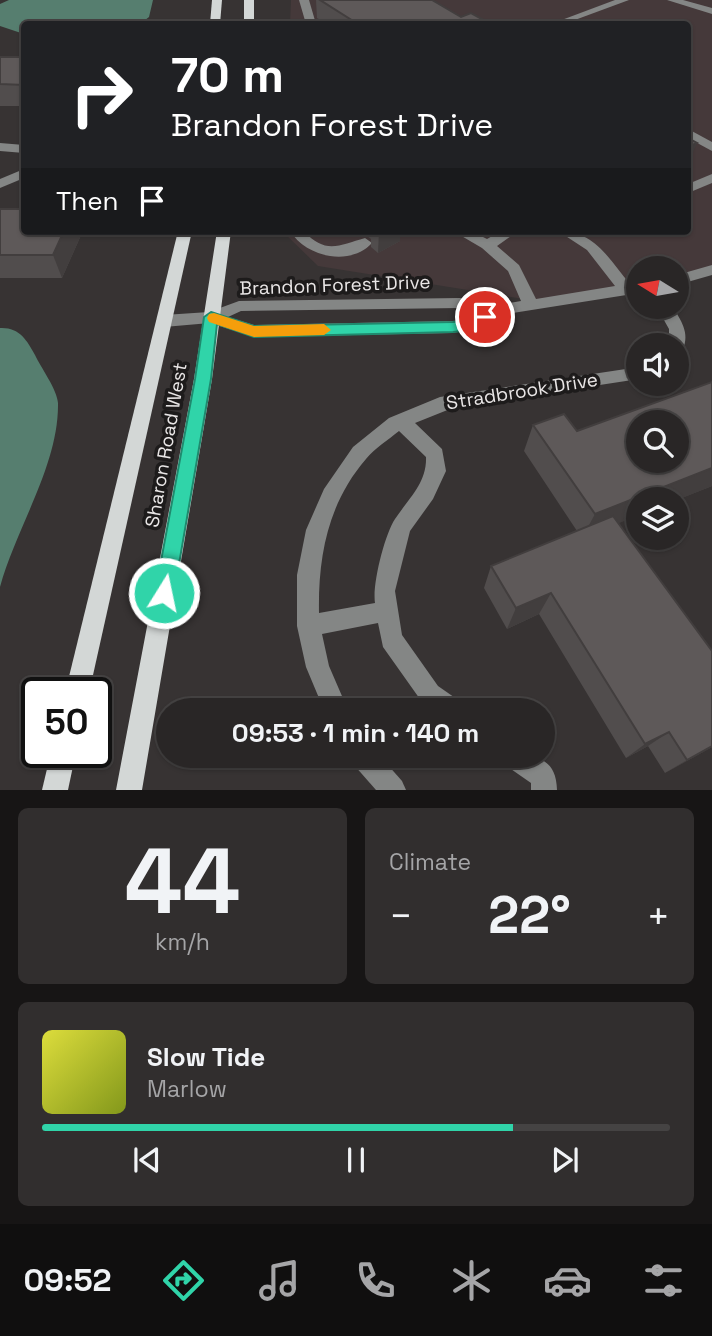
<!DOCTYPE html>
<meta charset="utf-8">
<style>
:root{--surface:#292626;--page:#312e2e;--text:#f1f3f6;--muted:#a5a5a7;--line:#454343;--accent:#30d4a9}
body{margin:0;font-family:"Space Grotesk",sans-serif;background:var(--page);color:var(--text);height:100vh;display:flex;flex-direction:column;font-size:26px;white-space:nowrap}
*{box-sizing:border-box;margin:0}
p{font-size:23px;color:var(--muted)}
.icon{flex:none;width:38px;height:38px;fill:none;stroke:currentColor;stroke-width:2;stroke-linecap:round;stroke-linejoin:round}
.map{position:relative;height:790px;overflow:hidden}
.drawer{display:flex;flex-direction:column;gap:18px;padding:18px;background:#171515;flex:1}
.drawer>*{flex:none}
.top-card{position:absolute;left:21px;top:21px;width:670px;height:214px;border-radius:7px;box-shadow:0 2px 5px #0004,0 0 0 2px var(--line);background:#202124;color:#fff;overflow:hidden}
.needle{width:46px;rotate:281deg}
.controls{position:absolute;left:626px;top:256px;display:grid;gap:14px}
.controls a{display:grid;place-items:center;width:63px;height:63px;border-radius:50%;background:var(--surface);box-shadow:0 2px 5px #0004,0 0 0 2px var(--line);font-size:35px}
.speed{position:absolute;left:21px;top:677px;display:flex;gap:14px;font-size:35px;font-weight:700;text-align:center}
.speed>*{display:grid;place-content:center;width:91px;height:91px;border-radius:50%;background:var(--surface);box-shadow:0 2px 5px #0004,0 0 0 2px var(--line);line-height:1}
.speed .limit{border:4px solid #111;border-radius:10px;background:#fff;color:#111}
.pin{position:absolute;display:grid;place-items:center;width:60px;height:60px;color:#fff;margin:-30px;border:4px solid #fff;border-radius:50%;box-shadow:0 2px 7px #0007}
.me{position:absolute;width:77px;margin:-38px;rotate:10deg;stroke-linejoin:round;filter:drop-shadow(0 0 5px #0008)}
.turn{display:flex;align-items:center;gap:24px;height:147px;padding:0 35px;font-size:32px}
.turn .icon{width:91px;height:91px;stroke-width:2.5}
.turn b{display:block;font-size:49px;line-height:60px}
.then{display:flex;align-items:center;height:66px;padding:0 35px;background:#0003;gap:14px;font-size:26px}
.big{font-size:52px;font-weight:700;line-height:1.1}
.drawer .card{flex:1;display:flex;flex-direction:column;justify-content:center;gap:10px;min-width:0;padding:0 24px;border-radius:10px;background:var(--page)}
.drawer .dial{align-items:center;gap:0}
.dial b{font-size:91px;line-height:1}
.song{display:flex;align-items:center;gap:21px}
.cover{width:84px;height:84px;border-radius:10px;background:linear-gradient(135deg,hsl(60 70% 55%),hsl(70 70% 35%))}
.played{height:7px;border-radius:4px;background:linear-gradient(90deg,var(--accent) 75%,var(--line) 75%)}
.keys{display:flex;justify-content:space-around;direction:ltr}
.heat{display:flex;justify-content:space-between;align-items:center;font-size:38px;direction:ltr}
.drawer .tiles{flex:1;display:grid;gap:18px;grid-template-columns:1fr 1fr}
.card:last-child{grid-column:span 2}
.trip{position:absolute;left:156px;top:698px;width:399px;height:70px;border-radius:35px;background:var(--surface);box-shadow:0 2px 5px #0004,0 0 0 2px var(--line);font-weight:700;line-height:70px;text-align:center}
.tabs{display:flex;height:112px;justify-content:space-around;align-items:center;background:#100f0f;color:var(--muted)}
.tabs .icon{width:49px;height:49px}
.tabs .active{color:var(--accent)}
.tabs b{font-size:32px;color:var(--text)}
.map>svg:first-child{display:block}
.built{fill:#45393a}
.water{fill:#567e6f}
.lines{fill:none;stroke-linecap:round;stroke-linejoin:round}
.minor{fill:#848685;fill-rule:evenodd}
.major{fill:#d3d7d6;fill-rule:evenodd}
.wall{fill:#514d4d}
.shaded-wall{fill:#423e3e}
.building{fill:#5e5959;stroke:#423e3e;stroke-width:2;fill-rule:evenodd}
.route{fill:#30d4a9;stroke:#1f8a6e;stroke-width:2}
.slow{fill:#f59e0b}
.labels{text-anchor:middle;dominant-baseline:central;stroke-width:7;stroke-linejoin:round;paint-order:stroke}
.street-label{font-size:19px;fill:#e9e6e6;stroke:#1d1b1b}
</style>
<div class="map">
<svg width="712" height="790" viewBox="0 0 712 790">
<rect width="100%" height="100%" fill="#373333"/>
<path class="built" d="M291,0H712V269L677,278V268H639V288L549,303L318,266L282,231H688V24H290Z"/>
<g class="water">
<path d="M9,0H153L149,17L140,24H24V34L0,26V4Z"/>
<path d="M0,328C19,327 27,340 35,355C41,368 57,389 58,403C59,465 16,528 0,587Z"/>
</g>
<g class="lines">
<g class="minor">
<path d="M299,0H309L316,24H306Z"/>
<path d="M615,0H629L564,24H551Z"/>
<path d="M667,0H683L712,8V14Z"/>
<path d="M688,129L712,142V151L688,138Z"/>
<path d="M0,143L24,145V153L0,151Z"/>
<path d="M24,169V178L0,188V179Z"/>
<path d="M712,174V183L688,193V184Z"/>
<path d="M290,231H304C325,255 340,245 365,238L372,243C350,267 306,257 290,231Z"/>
<path d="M453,231H471L487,239L501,231H518L497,246L519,265L536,299L615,286L587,250L558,231C595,231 608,258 630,284L639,283V293L507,314L472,330L452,333L254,337L210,323L164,327L156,321L164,315L209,312L239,301L460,298L504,304L521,301L508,271L482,248ZM460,308L484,312L464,320L452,321L254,325L228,317L241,311Z"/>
<path d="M712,265V275L677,285V275Z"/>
<path d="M656,306H672C681,320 690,333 683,349L677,351V345H669V329Z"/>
<path d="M639,367V379L455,407L415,423L442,449L446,471L433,499L410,531L395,591L402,635L438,686L461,702L465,710H433L422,702L383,647L378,623L322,634L329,666L348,710H324L306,667L297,626V575L306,530L324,489L353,447L389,418L440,397ZM399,431L426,457C427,483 409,498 395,519C385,534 372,584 375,603L319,613C318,556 328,503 366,459C375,448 388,440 399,431Z"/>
<path d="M351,756H380L402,781L406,790H376L354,765Z"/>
<path d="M502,756C530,756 556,753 557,790H531V783L505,765Z"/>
</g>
<g class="major">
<path d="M212,0H222L220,24H210Z"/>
<rect x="244" y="0" width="10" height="24"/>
<path d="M178,231H192L89,693H65Z"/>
<path d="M217,231H231L212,379L142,790H116L194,379Z"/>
<path d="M51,752H76L68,790H42Z"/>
</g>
</g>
<g class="wall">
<path d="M316,0H432L461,17L491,24H328L317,18Z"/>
<rect x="0" y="57" width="24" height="49"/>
<path d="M0,209L82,233L62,278H0Z"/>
<path d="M350,231H400V241L378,253L371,247V239L367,236L358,237Z"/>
<path d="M712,382V486L618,523L712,651V747L665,773L648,746L626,758L539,614L507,629L484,588L491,566L577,531L524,451L533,425L577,431Z"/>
</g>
<g class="shaded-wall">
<path d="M697,143L688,164V147Z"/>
<path d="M64,231H81L82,233L62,278L53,255Z"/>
<path d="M358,231H367V236L358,237Z"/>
<path d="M379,231H400V241L378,253Z"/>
<path d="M712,468V486L677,500L639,499V515L582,538L595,514Z"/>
<path d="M551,593L539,614L507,629L516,608Z"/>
<path d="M669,732L648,746L626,758L645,744Z"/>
<path d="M712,746V747L665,773L687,760Z"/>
</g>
<g class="building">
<path d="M320,0H432L461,17L471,13L491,24H358Z"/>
<path d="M0,57H24V85L0,84Z"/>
<path d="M688,138L697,143L688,147Z"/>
<path d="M0,209H24V231H64L53,255H0Z"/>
<path d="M712,382V468L595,514L533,425L564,414L577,431ZM639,422H677V460H639Z"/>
<path d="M613,516L712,651V746L687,760L669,732L645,744L551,593L516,608L491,566Z"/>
</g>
<path class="route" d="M211,312L254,326L453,322L464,321L485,312L492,317L471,330L453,332L254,337L217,324L211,379L174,593L171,599L164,602L158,599L155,593L195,379L204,317Z"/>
<path class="slow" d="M214,313L254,326L324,324L331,330L324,335L254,337L209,322L207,318L209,314Z"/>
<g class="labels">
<g class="street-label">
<text transform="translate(335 285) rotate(-2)">Brandon Forest Drive</text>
<text transform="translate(522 391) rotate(-9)">Stradbrook Drive</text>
<text transform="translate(166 445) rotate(-80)">Sharon Road West</text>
</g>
</g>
</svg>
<div class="controls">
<a><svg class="needle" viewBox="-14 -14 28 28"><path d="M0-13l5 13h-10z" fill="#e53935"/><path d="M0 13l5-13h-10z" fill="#a5a5a7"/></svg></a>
<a><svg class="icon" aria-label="sound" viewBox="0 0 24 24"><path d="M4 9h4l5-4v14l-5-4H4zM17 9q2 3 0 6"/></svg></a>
<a><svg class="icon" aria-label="search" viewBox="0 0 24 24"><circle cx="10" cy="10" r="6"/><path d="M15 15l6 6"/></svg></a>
<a><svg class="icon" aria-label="layers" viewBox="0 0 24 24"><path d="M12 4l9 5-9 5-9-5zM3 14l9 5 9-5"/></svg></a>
</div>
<div class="speed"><div class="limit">50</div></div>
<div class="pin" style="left:485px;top:317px;background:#d93025"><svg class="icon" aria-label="arrive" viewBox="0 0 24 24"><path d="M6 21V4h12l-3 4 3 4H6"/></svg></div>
<svg class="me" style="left:164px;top:593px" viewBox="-20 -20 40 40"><circle r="17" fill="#30d4a9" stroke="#fff" stroke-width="3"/><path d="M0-11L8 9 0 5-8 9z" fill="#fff"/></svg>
<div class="trip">09:53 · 1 min · 140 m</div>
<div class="top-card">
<div class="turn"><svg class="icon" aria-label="right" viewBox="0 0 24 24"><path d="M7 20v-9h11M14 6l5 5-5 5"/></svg><div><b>70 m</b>Brandon Forest Drive</div></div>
<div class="then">Then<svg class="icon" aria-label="arrive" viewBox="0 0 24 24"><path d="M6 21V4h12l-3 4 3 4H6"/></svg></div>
</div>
</div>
<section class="drawer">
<div class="tiles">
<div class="card dial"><b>44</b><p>km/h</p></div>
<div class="card"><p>Climate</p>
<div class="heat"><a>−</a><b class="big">22°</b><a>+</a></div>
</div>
<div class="card">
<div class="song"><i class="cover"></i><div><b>Slow Tide</b><p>Marlow</p></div></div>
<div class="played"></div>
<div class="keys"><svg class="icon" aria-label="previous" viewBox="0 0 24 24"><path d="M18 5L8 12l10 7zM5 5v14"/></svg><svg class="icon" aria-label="pause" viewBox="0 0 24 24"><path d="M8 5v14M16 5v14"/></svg><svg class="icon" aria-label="next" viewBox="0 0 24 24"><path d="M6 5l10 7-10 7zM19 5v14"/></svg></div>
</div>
</div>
</section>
<nav class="tabs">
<b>09:52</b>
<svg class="icon active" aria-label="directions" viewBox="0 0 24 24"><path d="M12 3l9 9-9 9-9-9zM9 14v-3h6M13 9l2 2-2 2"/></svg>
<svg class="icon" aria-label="music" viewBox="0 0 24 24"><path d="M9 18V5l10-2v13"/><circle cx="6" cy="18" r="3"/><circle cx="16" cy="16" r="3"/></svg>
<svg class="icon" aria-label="phone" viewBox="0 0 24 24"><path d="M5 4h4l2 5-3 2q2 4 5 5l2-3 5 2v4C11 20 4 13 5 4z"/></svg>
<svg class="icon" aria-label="climate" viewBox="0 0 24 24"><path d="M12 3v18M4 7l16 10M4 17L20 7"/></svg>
<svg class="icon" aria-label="car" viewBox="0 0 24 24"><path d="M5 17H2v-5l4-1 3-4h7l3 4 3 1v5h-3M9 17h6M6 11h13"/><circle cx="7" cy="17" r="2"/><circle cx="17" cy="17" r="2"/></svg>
<svg class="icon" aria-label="filters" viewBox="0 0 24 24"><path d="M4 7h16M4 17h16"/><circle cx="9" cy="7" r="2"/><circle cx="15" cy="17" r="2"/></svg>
</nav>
